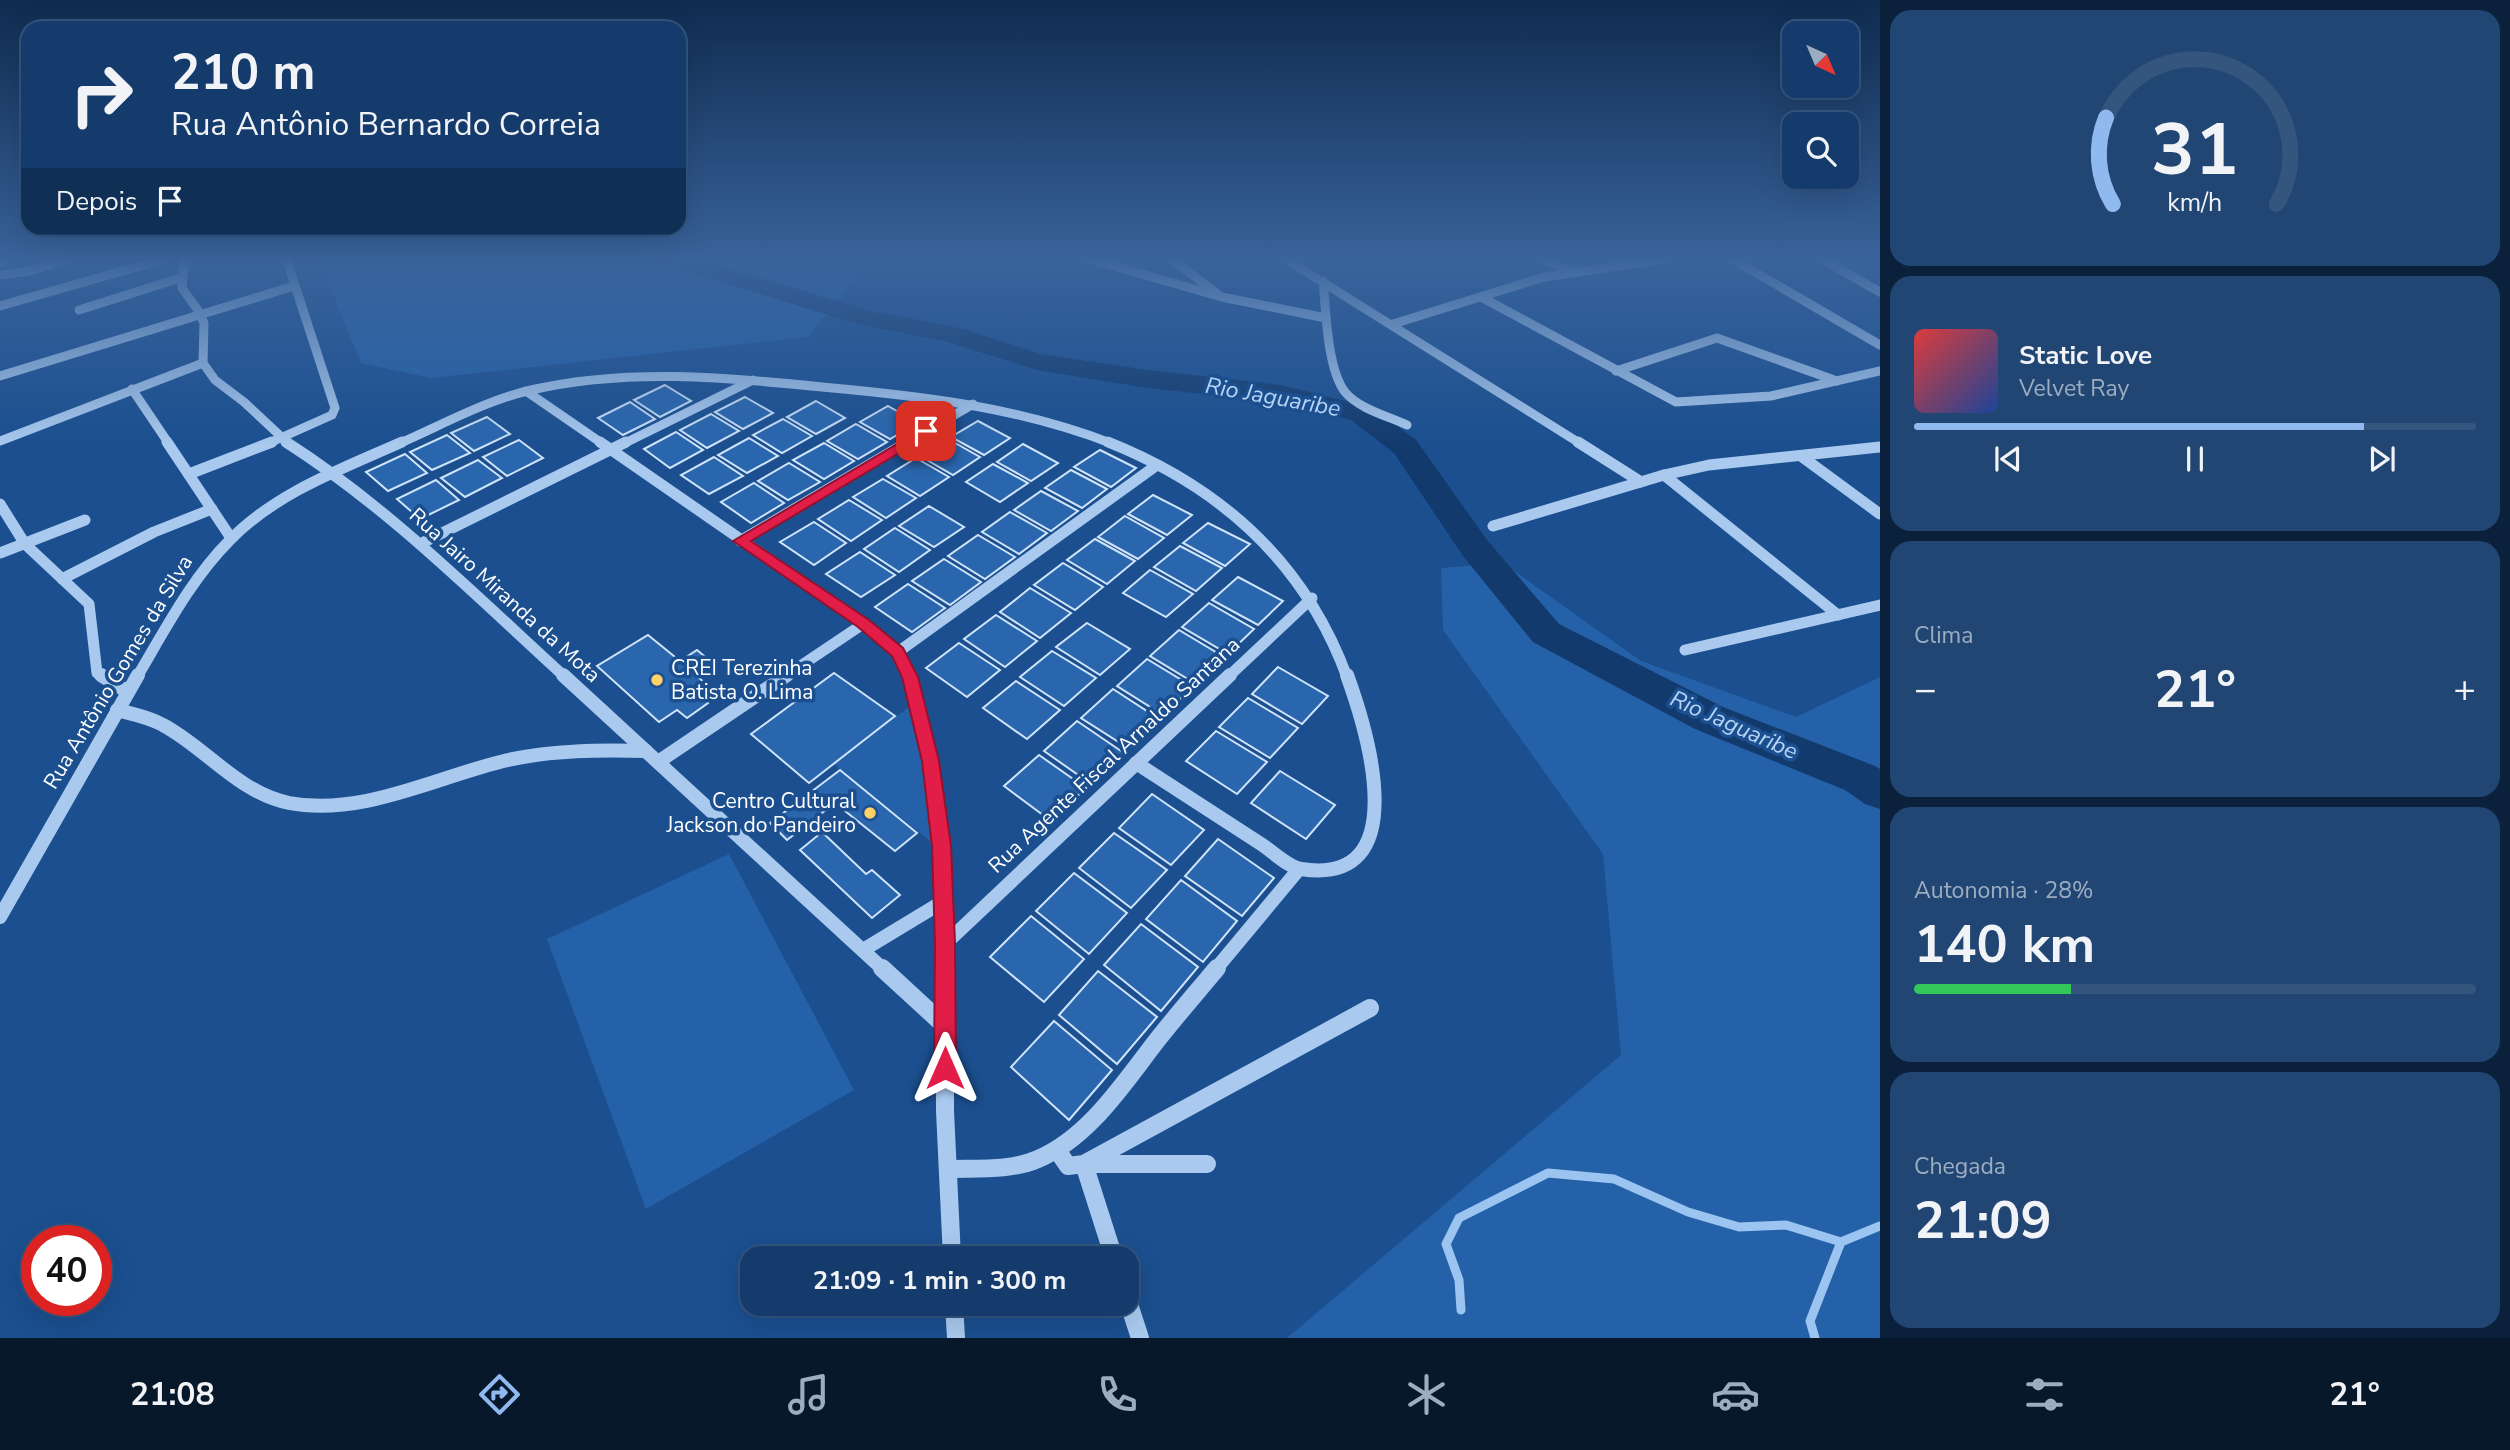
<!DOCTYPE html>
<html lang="pt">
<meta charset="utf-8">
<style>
:root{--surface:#143b6b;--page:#214673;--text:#f1f3f6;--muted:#9dadc1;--line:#33557e;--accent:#90b9f0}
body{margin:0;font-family:"Nunito Sans",sans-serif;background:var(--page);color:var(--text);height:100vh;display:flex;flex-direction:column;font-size:26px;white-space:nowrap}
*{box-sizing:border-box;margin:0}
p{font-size:23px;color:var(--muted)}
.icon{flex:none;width:38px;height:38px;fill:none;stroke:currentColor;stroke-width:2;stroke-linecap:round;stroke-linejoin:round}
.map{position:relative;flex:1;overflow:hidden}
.drawer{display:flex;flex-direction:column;gap:10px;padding:10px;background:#0b203b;width:630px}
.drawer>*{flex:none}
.guide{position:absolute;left:21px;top:21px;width:665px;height:214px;border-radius:21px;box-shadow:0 7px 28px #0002,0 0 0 2px var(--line);background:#143b6b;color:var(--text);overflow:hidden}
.needle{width:46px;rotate:136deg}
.tools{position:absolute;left:1782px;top:21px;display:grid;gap:14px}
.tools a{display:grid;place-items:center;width:77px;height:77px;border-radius:14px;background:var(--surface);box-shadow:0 7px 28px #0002,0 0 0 2px var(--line);font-size:35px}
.speed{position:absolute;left:21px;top:1225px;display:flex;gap:14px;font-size:35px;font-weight:700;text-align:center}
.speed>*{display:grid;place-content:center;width:91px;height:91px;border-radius:50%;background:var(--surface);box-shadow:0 7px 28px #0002,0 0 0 2px var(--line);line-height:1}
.speed .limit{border:10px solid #d22;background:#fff;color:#111}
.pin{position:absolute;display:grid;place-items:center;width:60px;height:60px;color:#fff;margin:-30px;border-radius:14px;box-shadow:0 4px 10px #0006}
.me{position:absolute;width:77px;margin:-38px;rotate:0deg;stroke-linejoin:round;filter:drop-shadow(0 0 5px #0008)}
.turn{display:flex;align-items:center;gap:24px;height:147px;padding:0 35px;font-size:32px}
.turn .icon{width:91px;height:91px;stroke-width:2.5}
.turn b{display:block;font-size:49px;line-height:60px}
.then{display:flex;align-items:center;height:66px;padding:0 35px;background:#0003;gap:14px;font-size:26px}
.big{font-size:52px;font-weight:700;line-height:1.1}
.drawer .tile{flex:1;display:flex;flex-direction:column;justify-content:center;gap:10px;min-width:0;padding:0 24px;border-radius:21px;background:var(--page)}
.drawer .dial{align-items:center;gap:0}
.dial svg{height:182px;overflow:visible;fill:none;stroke:var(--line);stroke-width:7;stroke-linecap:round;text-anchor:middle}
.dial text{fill:var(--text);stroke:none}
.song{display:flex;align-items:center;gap:21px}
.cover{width:84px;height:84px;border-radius:10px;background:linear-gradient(135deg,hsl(0 70% 55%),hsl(220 70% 35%))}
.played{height:7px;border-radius:4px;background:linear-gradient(90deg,var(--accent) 80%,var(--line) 80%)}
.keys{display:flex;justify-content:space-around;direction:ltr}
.heat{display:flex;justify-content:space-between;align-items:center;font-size:38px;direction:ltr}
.charge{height:10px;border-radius:5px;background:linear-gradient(90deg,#34c759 28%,var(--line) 0)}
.trip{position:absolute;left:740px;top:1246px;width:399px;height:70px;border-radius:21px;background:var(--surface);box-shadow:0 7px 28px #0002,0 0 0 2px var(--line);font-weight:700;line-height:70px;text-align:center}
.tab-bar{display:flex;height:112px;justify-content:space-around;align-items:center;background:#08182b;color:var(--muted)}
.tab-bar .icon{width:49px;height:49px}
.tab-bar .active{color:var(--accent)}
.tab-bar b{font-size:32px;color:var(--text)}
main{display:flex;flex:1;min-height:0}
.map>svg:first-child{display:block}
.green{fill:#2461a8}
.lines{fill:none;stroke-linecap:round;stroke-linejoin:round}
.stream{stroke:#9cc4f0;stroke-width:9}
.river{fill:#123a6d;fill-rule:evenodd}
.building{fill:#2a66ad;stroke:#cfe3fa;stroke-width:2}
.minor-far3{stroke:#a9c9ee;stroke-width:9}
.minor-far2{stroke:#a9c9ee;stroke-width:11}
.minor-far1{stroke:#a9c9ee;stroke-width:14}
.minor{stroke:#a9c9ee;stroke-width:18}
.route{fill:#e11d48;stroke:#92132f;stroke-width:2}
.poi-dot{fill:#ffd166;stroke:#1b4f8f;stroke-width:2.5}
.labels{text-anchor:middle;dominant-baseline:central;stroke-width:7;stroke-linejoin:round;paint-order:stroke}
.street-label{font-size:21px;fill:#fff;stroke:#1b4f8f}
.poi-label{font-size:21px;fill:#fff;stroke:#1b4f8f;text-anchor:start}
.water-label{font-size:23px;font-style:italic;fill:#b5d3f5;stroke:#1b4f8f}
</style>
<main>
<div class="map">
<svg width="1880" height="1338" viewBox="0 0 1880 1338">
<rect width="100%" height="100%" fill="#1b4f8f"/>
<g class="green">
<path d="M318,258H873L808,337L431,378L361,363Z"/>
<path d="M1503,563L1641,661L1796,717L1880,677V1338H1287L1621,1055L1603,854L1443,630L1441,568Z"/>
<path d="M914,703L936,846L834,764Z"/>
<path d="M729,854L854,1090L646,1209L547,939Z"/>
</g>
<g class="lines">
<g class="stream">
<path d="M1461,1310L1459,1280L1446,1244L1459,1218L1548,1173L1614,1179L1688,1212L1739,1227L1786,1225L1841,1242L1880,1226"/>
<path d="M1815,1338L1810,1321L1841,1242"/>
</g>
<path class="river" d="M656,258H695L871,311L964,329L1041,354L1141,369L1281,385L1373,408L1416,440L1487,540L1559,624L1723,707L1875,766L1880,769V809L1865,804L1845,790L1695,729L1533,642L1463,556L1394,453L1351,420L1281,403L1141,387L1037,370L948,342L858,324L659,263Z"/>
</g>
<g class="building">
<path d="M665,385L691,401L660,417L634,400Z"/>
<path d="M745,397L773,413L743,429L715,412Z"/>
<path d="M816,401L845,418L816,434L787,417Z"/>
<path d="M630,402L655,419L623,435L598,418Z"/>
<path d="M888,406L918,423L890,439L860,422Z"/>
<path d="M711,414L739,431L707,448L680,430Z"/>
<path d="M487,417L510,434L474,451L451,433Z"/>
<path d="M783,419L812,436L782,453L753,435Z"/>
<path d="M978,421L1010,438L984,455L951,437Z"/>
<path d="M856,424L887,442L858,459L827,441Z"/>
<path d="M676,432L703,450L670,468L644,449Z"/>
<path d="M447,435L470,453L432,470L410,452Z"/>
<path d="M749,438L778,456L747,473L718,455Z"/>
<path d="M948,439L980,457L953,475L920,456Z"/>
<path d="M519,440L543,458L507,476L483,457Z"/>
<path d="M824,443L854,461L824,479L793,460Z"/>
<path d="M1023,444L1058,463L1031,481L997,462Z"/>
<path d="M1100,450L1136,468L1111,487L1074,467Z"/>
<path d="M405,454L427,473L388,491L366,472Z"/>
<path d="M714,457L743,476L709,494L681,475Z"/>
<path d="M916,458L949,477L920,496L887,476Z"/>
<path d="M478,460L502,478L465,497L441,478Z"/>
<path d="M789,463L820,482L788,500L758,481Z"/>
<path d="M993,464L1028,483L1000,502L966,482Z"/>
<path d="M1071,470L1107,489L1082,508L1045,488Z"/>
<path d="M883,479L916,498L886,518L853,497Z"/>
<path d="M436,480L459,500L420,519L397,499Z"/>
<path d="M754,483L784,503L751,523L721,502Z"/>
<path d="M1041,491L1078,511L1051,531L1014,510Z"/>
<path d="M1153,495L1192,515L1167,535L1128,514Z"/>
<path d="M849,500L882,520L851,541L818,519Z"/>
<path d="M929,506L964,527L934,547L899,526Z"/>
<path d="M1010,512L1047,533L1019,554L982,532Z"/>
<path d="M1125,516L1164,538L1138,559L1098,537Z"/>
<path d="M814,522L846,543L814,565L780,542Z"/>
<path d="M1208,523L1250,544L1225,566L1183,543Z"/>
<path d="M895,528L930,550L899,572L864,549Z"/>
<path d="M978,535L1015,557L985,579L948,556Z"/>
<path d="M1095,539L1135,561L1107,584L1067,560Z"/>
<path d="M1180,546L1222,568L1196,591L1154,567Z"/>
<path d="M860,552L895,575L861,597L826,574Z"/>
<path d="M944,559L981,582L950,605L912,581Z"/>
<path d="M1063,563L1103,587L1075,610L1034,585Z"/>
<path d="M1150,570L1193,594L1166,617L1123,593Z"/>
<path d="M1238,577L1283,601L1258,625L1212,600Z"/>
<path d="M908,584L945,608L912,632L875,607Z"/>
<path d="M1030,588L1071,613L1040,638L1000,612Z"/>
<path d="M1209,603L1254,629L1228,654L1182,627Z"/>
<path d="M996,615L1037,641L1005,667L964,639Z"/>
<path d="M1087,623L1130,649L1100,675L1056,647Z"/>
<path d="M1179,630L1224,657L1196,684L1150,656Z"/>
<path d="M648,635L680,661L697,650L715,665L697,676L706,684L696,690L708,703L687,718L677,710L659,722L597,666Z"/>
<path d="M959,643L1000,670L967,697L926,668Z"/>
<path d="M1052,651L1096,678L1064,706L1020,677Z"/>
<path d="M1147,659L1193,687L1163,715L1117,686Z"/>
<path d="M1278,667L1328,696L1302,724L1252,694Z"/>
<path d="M834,673L895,716L809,783L751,734Z"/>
<path d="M1016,681L1060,710L1027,739L983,708Z"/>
<path d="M1113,689L1159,719L1128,748L1081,718Z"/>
<path d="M1248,698L1298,728L1270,758L1219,727Z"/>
<path d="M1077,721L1124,753L1091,784L1044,751Z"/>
<path d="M1216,731L1267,762L1237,794L1186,761Z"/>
<path d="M1039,755L1086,788L1051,821L1004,786Z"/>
<path d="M840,770L917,833L895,851L835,803L787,840L770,823Z"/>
<path d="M1280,771L1335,805L1306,839L1251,803Z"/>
<path d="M1152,794L1204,830L1171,865L1119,828Z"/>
<path d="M822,832L866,874L872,870L900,895L872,918L800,850Z"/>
<path d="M1114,833L1167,870L1131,908L1079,868Z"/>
<path d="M1218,839L1274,878L1242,916L1185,876Z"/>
<path d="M1074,873L1127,913L1089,954L1036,911Z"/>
<path d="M1181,880L1237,921L1203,962L1146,919Z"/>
<path d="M1031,916L1084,959L1044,1002L990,957Z"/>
<path d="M1141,924L1198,967L1161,1011L1104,965Z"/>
<path d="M1098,971L1157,1017L1117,1064L1059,1015Z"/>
<path d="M1054,1021L1112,1070L1069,1120L1011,1067Z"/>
</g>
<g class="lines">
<g class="minor-far3">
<path d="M185,258L182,288L197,309L204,323L203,363L215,380L244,402L289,444"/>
<path d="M1086,258L1222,297L1326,318"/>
<path d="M1170,258L1218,294"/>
<path d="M1284,258L1581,444"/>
<path d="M1541,258L1572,272"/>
<path d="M1731,258L1880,345"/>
<path d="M1820,258L1880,292"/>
<path d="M0,263L7,258"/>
<path d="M0,275L30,271L71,258"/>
<path d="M1323,281C1326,310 1327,369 1345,392C1359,409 1388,416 1407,425"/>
<path d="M1481,297L1676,402L1771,396L1880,371"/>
<path d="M0,306L168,258"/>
<path d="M79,310L180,278"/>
<path d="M1393,324L1544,277L1672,258"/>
<path d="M1616,371L1717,338L1837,381"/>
<path d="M0,376L294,286"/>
<path d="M132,389L169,444"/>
<path d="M526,391L603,444"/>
<path d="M0,441L203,363"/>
<path d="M267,444L332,415L335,408L286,258"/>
<path d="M398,444C442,425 484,401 531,390C626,368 725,377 822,387C922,396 1018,407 1113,444"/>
<path d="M623,444L753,380"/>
<path d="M905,444L973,404"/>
</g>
<g class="minor-far2">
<path d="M167,442L231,538"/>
<path d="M286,442C389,508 475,595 565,677"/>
<path d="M600,442L863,624L898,652L910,677"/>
<path d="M1108,442C1221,487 1305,563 1347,677"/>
<path d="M1578,442L1641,482"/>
<path d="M1801,456L1880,514"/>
<path d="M189,474L272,442"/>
<path d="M1664,475L1838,615"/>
<path d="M0,504L25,544L89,604L97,673L104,677"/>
<path d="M1493,526L1664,475L1709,465L1880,447"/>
<path d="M740,541L908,442"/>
<path d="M420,544L626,442"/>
<path d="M0,553L85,520"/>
<path d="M62,579L154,532L212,509"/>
<path d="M1685,650L1880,605"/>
<path d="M898,652L1157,465"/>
<path d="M137,677C165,630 191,579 230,540C277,492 342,469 402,442"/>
<path d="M784,677L863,624"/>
<path d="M1228,677L1312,598"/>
</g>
<g class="minor-far1">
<path d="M101,675L128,692"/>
<path d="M563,675L884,970"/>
<path d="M910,675C937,772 945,870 945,970"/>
<path d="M117,710C132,714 149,717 163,725C206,748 239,793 289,803C363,817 438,776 508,760C553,750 600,750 646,751"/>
<path d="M658,762L787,675"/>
<path d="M1136,763C1178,790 1219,817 1261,844C1272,851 1288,867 1301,869C1415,887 1368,733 1347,675"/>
<path d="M0,917L138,675"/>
<path d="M945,944L1230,675"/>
<path d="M863,950L944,901"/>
<path d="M1215,970L1299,869"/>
</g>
<g class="minor">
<path d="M882,968L944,1025"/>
<path d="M945,968V1111L952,1258"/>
<path d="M1057,1150L1068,1166L1084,1164L1370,1008"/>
<path d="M948,1169C977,1168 1011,1171 1038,1159C1090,1137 1125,1081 1158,1039C1177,1015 1197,992 1217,968"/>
<path d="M1114,1258L1084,1164H1207"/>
<path d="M1127,1298L1140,1338"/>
<path d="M954,1304L956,1338"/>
</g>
</g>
<linearGradient id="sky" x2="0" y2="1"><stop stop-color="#0f2b4f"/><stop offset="0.58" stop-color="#39639b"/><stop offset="1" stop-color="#39639b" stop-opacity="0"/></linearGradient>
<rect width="1880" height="446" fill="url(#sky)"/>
<path class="route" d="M926,427L933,431L931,434L751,541L869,620L903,648L918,677L939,761L951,846L955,944L956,1068L952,1076L945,1079L937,1076L934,1068L935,944L932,846L922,761L902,677L892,656L858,627L733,541Z"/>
<g class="poi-dot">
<circle cx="657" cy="680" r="7"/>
<circle cx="870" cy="813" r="7"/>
</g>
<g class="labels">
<g class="street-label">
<text transform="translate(505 595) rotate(42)">Rua Jairo Miranda da Mota</text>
<text transform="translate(118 672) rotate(-59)">Rua Antônio Gomes da Silva</text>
<text transform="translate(1114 755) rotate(-43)">Rua Agente Fiscal Arnaldo Santana</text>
</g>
<g class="poi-label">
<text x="671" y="668">CREI Terezinha<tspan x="671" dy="24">Batista O. Lima</tspan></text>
<text x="856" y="801" text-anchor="end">Centro Cultural<tspan x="856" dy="24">Jackson do Pandeiro</tspan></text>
</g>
<g class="water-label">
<text transform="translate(1273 397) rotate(10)">Rio Jaguaribe</text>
<text transform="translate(1734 725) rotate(24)">Rio Jaguaribe</text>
</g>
</g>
</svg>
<div class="tools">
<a><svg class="needle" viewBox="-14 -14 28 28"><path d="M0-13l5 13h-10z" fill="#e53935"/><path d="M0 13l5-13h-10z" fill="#9dadc1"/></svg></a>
<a><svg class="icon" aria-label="search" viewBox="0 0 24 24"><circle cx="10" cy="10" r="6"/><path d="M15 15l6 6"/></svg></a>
</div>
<div class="speed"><div class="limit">40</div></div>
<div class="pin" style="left:926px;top:431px;background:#d93025"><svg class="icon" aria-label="arrive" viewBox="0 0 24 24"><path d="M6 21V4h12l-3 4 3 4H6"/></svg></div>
<svg class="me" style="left:945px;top:1068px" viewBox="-20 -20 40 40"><path d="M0-17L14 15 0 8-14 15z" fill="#e11d48" stroke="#fff" stroke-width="4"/></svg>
<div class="trip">21:09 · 1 min · 300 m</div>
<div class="guide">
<div class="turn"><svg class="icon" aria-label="right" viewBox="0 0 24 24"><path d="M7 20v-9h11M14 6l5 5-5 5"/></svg><div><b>210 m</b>Rua Antônio Bernardo Correia</div></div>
<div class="then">Depois<svg class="icon" aria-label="arrive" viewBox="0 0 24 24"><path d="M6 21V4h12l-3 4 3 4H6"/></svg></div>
</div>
</div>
<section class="drawer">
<div class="tile dial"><svg viewBox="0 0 100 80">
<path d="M14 69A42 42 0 1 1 86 69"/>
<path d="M14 69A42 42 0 0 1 11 31" stroke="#90b9f0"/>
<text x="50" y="56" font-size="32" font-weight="700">31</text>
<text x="50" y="72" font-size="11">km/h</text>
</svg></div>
<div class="tile">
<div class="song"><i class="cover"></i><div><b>Static Love</b><p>Velvet Ray</p></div></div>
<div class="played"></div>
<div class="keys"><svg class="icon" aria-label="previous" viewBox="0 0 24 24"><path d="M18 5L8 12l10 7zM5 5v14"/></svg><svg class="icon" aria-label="pause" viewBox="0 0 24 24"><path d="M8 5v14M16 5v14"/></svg><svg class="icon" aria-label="next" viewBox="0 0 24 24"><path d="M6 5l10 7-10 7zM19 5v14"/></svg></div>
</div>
<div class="tile"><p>Clima</p>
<div class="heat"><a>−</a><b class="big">21°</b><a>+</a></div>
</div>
<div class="tile"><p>Autonomia · 28%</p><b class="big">140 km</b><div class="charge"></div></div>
<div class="tile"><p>Chegada</p><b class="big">21:09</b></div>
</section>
</main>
<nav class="tab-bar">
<b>21:08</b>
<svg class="icon active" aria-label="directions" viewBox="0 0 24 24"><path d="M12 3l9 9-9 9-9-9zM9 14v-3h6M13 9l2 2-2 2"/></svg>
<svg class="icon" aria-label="music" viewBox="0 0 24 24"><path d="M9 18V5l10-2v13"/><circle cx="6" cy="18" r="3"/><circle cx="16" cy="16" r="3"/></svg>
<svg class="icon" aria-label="phone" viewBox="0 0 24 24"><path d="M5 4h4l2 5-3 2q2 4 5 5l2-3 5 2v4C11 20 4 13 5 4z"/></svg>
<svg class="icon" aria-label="climate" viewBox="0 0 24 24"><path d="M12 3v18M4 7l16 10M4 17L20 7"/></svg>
<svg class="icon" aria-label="car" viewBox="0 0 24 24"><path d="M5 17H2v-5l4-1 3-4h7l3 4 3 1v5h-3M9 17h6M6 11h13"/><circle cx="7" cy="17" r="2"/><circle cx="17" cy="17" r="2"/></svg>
<svg class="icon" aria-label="filters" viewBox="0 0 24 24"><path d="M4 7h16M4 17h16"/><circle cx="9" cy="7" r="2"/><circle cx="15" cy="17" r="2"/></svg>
<b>21°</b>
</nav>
